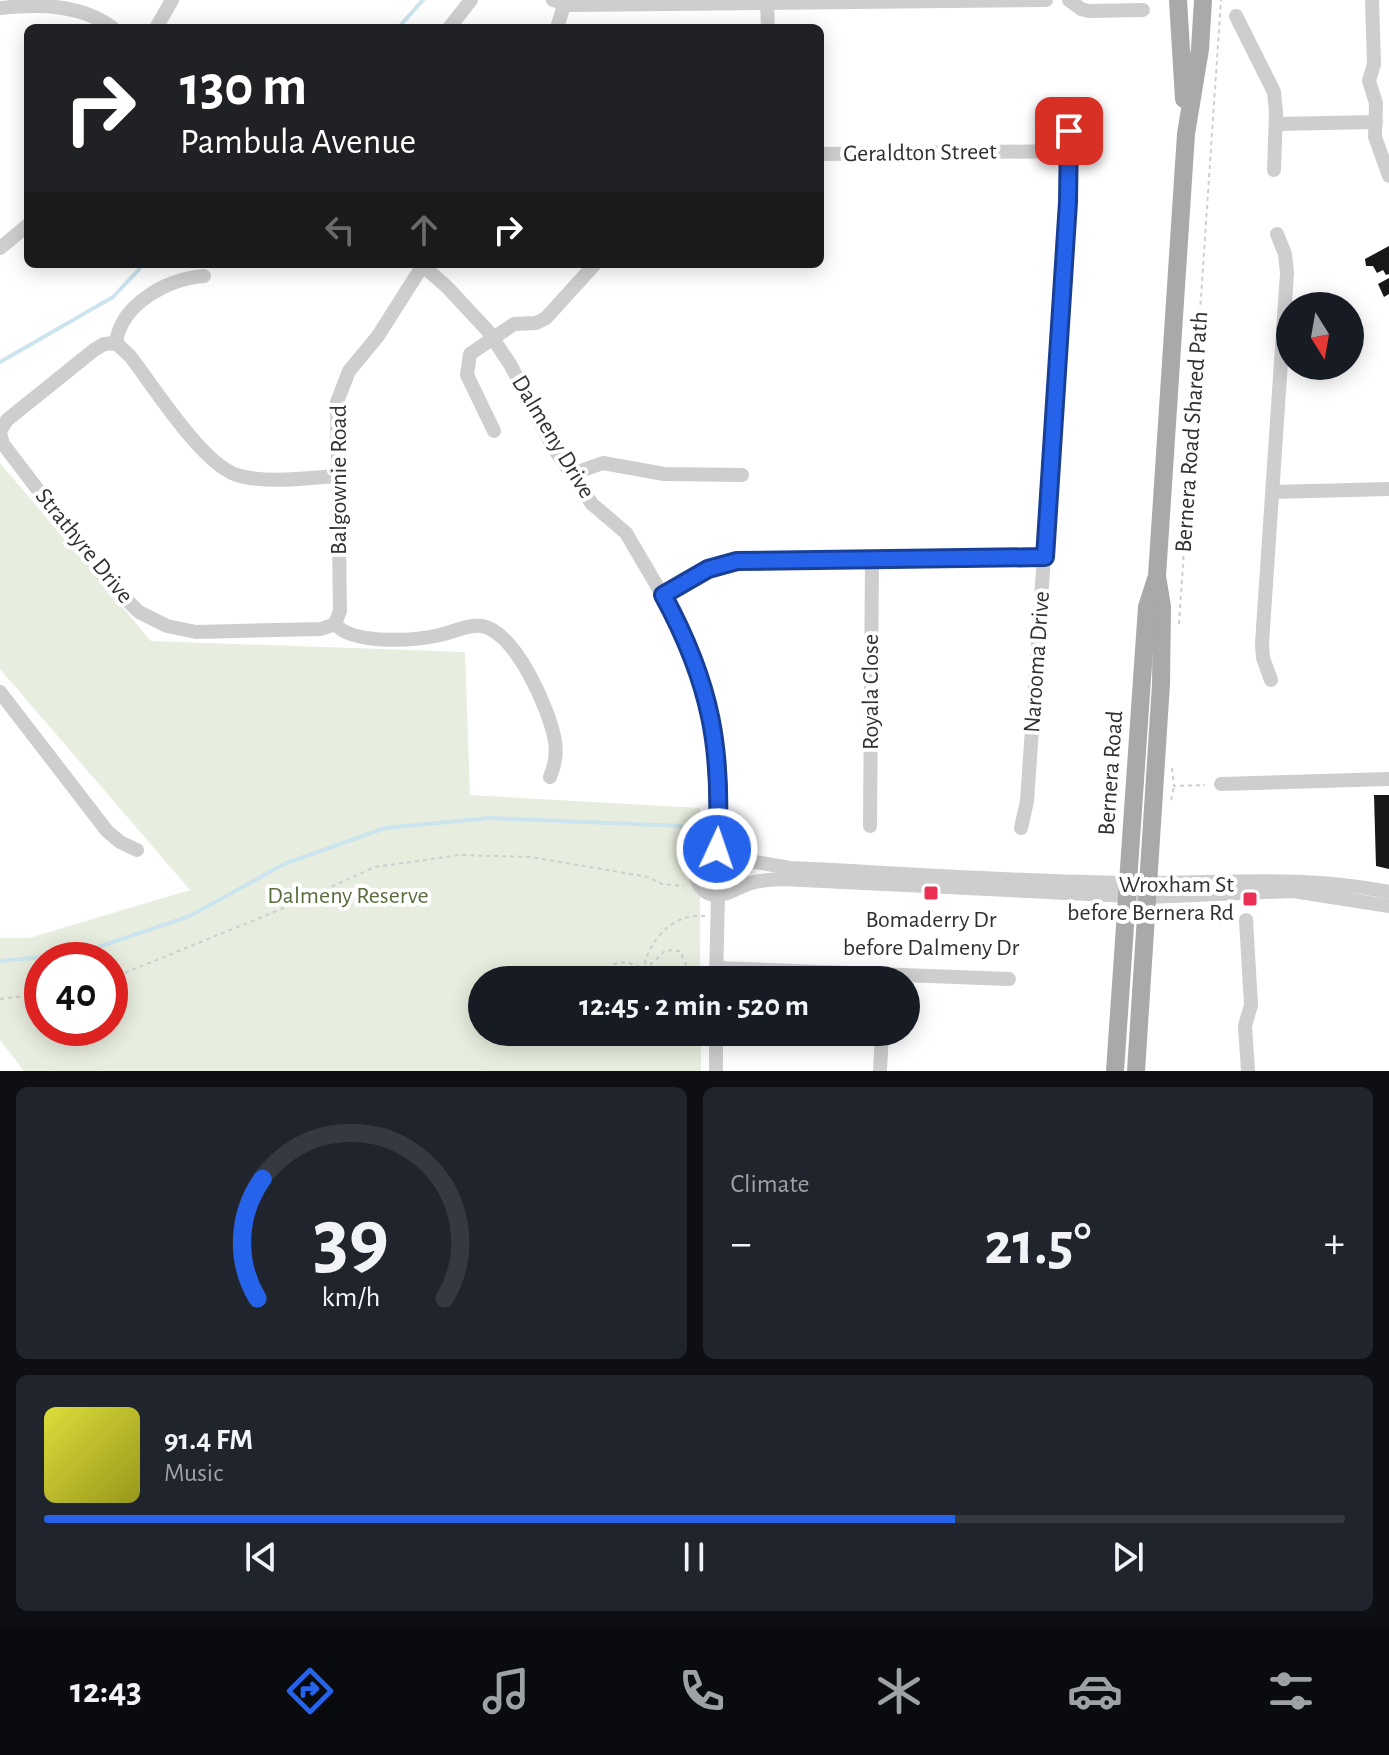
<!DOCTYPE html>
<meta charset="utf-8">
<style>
:root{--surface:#171b24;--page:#20242c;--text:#f1f3f6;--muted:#9ea1a6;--line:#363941;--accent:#2563eb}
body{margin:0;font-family:"Alegreya Sans",sans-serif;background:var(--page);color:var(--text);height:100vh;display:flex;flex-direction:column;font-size:30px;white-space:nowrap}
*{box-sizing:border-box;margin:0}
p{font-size:26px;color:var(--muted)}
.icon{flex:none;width:44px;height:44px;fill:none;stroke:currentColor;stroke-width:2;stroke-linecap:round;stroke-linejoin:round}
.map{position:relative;height:1071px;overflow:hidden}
.panel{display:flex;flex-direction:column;gap:16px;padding:16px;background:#0d0f14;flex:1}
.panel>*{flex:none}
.hud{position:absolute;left:24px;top:24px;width:800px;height:244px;border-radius:12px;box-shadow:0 4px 20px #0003;background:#202124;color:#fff;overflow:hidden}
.needle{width:52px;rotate:169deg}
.tools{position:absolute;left:1276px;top:292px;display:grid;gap:16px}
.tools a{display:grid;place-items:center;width:88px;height:88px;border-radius:50%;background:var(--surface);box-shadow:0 4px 20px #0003;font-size:40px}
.speed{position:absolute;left:24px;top:942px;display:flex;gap:16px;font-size:40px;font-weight:700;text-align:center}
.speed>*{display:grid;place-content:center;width:104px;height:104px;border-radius:50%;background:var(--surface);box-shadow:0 4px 20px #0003;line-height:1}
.speed .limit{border:12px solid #d22;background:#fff;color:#111}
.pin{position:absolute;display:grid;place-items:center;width:68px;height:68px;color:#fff;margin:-34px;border-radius:16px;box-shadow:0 4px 12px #0006}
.me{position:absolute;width:88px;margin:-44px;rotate:3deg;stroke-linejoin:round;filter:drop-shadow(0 0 6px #0008)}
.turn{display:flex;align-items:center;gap:28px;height:168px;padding:0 24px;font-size:36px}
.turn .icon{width:104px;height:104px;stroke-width:2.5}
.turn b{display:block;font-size:56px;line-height:68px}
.lanes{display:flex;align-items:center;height:76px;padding:0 24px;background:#0003;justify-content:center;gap:40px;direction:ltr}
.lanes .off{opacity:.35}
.big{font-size:60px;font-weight:700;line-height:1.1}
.panel .widget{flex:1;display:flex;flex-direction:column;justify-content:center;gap:12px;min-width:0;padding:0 28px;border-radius:12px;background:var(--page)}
.panel .dial{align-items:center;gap:0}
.dial svg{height:208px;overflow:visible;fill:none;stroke:var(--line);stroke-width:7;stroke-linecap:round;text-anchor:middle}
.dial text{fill:var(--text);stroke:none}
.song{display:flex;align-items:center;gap:24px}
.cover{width:96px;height:96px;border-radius:12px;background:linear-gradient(135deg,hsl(60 70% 55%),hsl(60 70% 35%))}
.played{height:8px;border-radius:4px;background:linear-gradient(90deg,var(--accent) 70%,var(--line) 70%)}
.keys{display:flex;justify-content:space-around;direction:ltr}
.heat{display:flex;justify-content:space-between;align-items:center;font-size:44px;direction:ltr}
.panel .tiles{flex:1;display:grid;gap:16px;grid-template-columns:1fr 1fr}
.widget:last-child{grid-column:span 2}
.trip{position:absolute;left:468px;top:966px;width:452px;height:80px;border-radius:40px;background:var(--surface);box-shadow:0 4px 20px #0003;font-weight:700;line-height:80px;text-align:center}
.tabs{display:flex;height:128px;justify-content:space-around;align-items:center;background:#090b0e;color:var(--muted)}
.tabs .icon{width:56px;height:56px}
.tabs .selected{color:var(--accent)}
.tabs b{font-size:36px;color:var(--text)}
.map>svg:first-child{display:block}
.green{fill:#e8eedf;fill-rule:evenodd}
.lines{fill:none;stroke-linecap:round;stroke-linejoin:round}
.stream{stroke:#cbe4ee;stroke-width:4}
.building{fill:#181818}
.path{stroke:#cecece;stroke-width:2;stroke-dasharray:4 4;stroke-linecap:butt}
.minor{stroke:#cecece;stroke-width:14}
.major{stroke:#a9a9a9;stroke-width:18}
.route-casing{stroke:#184099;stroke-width:20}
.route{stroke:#2563eb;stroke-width:14}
.poi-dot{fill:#ea3053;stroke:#fff;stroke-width:3}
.labels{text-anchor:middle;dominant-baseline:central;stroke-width:8;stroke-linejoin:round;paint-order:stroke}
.street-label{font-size:24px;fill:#313131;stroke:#fff}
.poi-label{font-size:24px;fill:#313131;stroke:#fff;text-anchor:end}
.park-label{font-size:24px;fill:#596e3c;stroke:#fff}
</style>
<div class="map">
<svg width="1389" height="1071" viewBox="0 0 1389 1071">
<rect width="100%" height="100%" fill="#fff"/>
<path class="green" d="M0,463L151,641L465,652L470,795L700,808V980H482V1032H701V1071H24L0,1040V938H29L190,890L0,669ZM42,960H110V1028H42Z"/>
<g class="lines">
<g class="stream">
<path d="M398,28L423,0"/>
<path d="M0,362L113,297L144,264"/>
<path d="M0,961L77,954L190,916L284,864L385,828L490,818L682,826"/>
</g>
</g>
<g class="building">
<path d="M1389,246V274L1386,275L1383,270L1377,273L1373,266H1366L1365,259Z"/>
<path d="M1389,278V294L1384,297L1378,284Z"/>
<path d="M1374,795H1389V869L1376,866Z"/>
</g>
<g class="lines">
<g class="path">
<path d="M1179,624L1221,0"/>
<path d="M1172,768L1174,786L1205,785"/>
<path d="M1171,800L1174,787"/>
<path d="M613,964L626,962L646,969L666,950L680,951L686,965L684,972L667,980"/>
<path d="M110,979L284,908L375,867L460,855L531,857L648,877L662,884L684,886"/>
<path d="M643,980C642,947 670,912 705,916"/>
<path d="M0,999L42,994"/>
</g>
<g class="minor">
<path d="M553,0L571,5L1046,0"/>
<path d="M1069,0L1081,9L1089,11L1143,10"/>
<path d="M1372,0L1374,64L1369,81L1376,103L1375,137L1389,176"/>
<path d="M767,4L768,28"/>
<path d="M0,8C39,4 81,4 113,28"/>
<path d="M1236,16L1274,92L1276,112L1274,170"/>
<path d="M156,28L172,0"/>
<path d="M449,28L471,0"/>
<path d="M557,28L564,5"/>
<path d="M1276,124L1376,122"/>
<path d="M820,154L1068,151"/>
<path d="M0,248L28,225"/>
<path d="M421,264L447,287L488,331L510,364L553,447L592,504L626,533L680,625L698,669L710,709L719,768L717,849"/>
<path d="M116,343C121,304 167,279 204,276"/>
<path d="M0,431L7,420L94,350L104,344L116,343L130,356C154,387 202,464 237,475C265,484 308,478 337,476"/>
<path d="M494,431L467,375L470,354L514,324L536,323L546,318L595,264"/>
<path d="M0,433L3,444L109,583L139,612L167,626L196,632L321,629L335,624"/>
<path d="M572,474L603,463L664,474L742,475"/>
<path d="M1273,492L1389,489"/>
<path d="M663,595L708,569L737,561L1045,557"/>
<path d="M335,624L340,611L337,402L349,371L378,336L423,265"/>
<path d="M335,624C353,645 414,641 440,635C453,632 469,624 482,626C516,632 550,711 555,741C557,754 555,765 550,777"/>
<path d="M1271,680L1263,658L1262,643L1287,273L1285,254L1277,234"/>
<path d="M0,692L107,831L120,842L137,850"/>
<path d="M1221,784L1389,779"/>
<path d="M870,826L872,558"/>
<path d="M1021,828L1027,801L1067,224L1069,111"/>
<path d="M738,859L790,868C903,873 1016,882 1129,883C1217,884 1302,874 1389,892"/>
<path d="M735,889L742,872L735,855C711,840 683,863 700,886C715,906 734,888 751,883C761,880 771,880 782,879L1148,897L1293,891L1389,906"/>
<path d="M1246,920L1251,1005L1245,1026L1248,1071"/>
<path d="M717,968L1009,979"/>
<path d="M716,980L718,896"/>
<path d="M716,1032V1071"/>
<path d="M880,1071L882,1032"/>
</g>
<g class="major">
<path d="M1178,0L1184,99"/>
<path d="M1115,1071L1147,607L1156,579"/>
<path d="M1136,1071L1161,684L1162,607L1157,576L1186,134L1200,49L1203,0"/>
</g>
</g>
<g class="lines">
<defs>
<path id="route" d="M717,849C723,749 711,683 663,595L708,569L737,561L1045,557L1068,202L1069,131"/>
</defs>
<use href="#route" class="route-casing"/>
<use href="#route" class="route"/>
</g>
<g class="poi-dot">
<rect x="923" y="885" width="16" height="16" rx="4"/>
<rect x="1242" y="891" width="16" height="16" rx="4"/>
</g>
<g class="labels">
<g class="street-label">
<text transform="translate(920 153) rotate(-1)">Geraldton Street</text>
<text transform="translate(1192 432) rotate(-86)">Bernera Road Shared Path</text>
<text transform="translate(553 437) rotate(59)">Dalmeny Drive</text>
<text transform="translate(339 480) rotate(-90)">Balgownie Road</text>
<text transform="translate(84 546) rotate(51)">Strathyre Drive</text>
<text transform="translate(1037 662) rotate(-86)">Narooma Drive</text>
<text transform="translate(871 692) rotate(-90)">Royala Close</text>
<text transform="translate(1111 773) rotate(-86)">Bernera Road</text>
</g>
<g class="poi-label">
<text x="1234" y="885">Wroxham St<tspan x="1234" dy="28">before Bernera Rd</tspan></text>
<text x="931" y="920" text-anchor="middle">Bomaderry Dr<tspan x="931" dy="28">before Dalmeny Dr</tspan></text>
</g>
<g class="park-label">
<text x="348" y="896">Dalmeny Reserve</text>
</g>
</g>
</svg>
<div class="tools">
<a><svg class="needle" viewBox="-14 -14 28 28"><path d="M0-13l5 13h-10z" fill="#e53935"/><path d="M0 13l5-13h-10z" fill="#9ea1a6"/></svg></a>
</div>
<div class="speed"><div class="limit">40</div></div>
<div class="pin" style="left:1069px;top:131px;background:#d93025"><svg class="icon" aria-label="arrive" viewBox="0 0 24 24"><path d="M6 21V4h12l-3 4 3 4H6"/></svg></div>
<svg class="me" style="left:717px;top:849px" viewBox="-20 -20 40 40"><circle r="17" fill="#2563eb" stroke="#fff" stroke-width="3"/><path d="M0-11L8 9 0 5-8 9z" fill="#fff"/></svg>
<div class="trip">12:45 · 2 min · 520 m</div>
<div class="hud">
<div class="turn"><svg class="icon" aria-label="right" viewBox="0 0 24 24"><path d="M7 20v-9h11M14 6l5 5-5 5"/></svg><div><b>130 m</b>Pambula Avenue</div></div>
<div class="lanes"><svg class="icon off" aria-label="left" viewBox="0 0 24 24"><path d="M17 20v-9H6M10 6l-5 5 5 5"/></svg><svg class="icon off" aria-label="ahead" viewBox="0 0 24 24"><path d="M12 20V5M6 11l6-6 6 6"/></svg><svg class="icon" aria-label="right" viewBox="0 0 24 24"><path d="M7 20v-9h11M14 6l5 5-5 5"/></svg></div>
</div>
</div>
<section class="panel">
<div class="tiles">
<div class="widget dial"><svg viewBox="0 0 100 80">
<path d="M14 69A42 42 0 1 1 86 69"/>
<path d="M14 69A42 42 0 0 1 16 23" stroke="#2563eb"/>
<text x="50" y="56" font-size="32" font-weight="700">39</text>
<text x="50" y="72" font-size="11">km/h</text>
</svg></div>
<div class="widget"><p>Climate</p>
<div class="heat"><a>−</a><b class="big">21.5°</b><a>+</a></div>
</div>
<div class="widget">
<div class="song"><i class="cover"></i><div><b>91.4 FM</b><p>Music</p></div></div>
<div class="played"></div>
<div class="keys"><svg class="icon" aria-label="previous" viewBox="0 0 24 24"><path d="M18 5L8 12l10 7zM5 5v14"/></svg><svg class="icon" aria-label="pause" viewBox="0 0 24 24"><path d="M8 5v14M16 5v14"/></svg><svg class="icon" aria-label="next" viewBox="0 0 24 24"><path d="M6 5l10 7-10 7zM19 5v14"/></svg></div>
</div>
</div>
</section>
<nav class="tabs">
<b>12:43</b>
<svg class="icon selected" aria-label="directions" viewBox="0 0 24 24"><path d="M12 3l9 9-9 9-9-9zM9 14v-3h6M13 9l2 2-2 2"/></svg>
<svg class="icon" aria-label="music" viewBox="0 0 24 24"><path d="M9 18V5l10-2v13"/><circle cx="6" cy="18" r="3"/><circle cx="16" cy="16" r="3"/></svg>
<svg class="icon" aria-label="phone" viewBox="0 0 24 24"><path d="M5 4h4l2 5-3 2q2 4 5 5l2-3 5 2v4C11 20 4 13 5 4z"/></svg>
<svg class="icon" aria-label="climate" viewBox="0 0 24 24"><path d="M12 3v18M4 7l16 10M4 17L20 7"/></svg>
<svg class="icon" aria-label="car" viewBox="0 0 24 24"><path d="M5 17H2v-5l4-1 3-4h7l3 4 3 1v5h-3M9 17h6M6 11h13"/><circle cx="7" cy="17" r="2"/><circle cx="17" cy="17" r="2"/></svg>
<svg class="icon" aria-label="filters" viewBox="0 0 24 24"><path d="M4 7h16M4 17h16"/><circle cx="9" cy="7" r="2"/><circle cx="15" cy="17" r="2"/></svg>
</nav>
